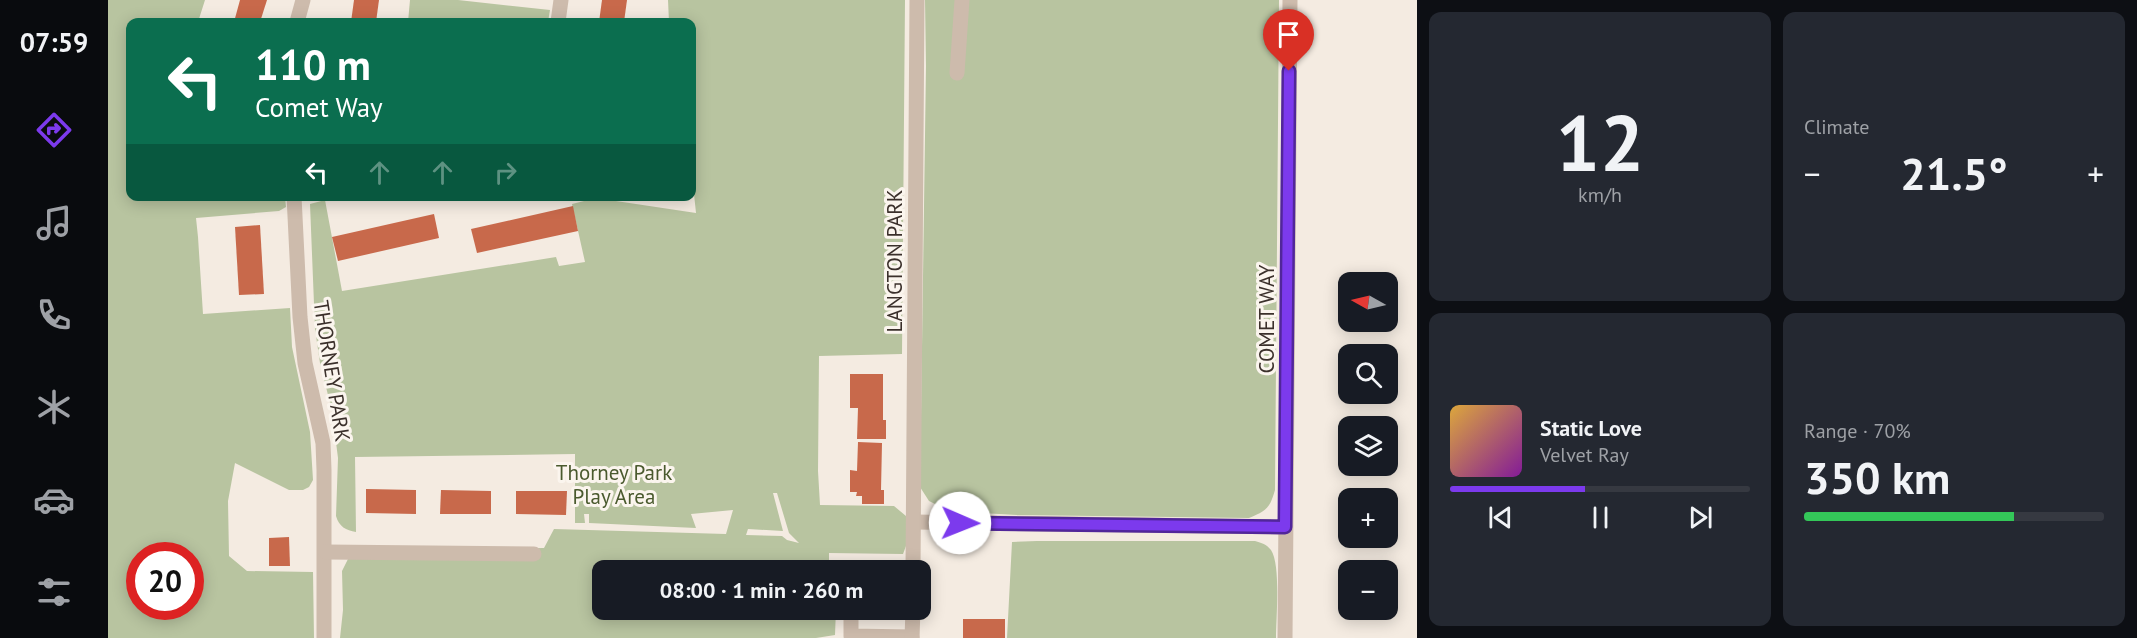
<!DOCTYPE html>
<meta charset="utf-8">
<style>
:root{--surface:#171b24;--page:#242831;--text:#f1f3f6;--muted:#9ea1a6;--line:#363941;--accent:#7c3aed}
body{margin:0;font-family:"PT Sans",sans-serif;background:var(--page);color:var(--text);height:100vh;display:flex;flex-direction:column;font-size:22px;white-space:nowrap}
*{box-sizing:border-box;margin:0}
p{font-size:20px;color:var(--muted)}
.icon{flex:none;width:33px;height:33px;fill:none;stroke:currentColor;stroke-width:2;stroke-linecap:round;stroke-linejoin:round}
.map{position:relative;flex:1;overflow:hidden}
.details{display:flex;flex-direction:column;gap:12px;padding:12px;background:#0d0f14;width:720px}
.details>*{flex:none}
.guide{position:absolute;left:18px;top:18px;width:570px;height:183px;border-radius:12px;box-shadow:0 3px 15px #0003;background:#0b6e4f;color:#fff;overflow:hidden}
.needle{width:39px;rotate:278deg}
.controls{position:absolute;left:1230px;top:272px;display:grid;gap:12px}
.controls a{display:grid;place-items:center;width:60px;height:60px;border-radius:12px;background:var(--surface);box-shadow:0 3px 15px #0003;font-size:30px}
.speed{position:absolute;left:18px;top:542px;display:flex;gap:12px;font-size:30px;font-weight:700;text-align:center}
.speed>*{display:grid;place-content:center;width:78px;height:78px;border-radius:50%;background:var(--surface);box-shadow:0 3px 15px #0003;line-height:1}
.speed .limit{border:9px solid #d22;background:#fff;color:#111}
.pin{position:absolute;display:grid;place-items:center;width:51px;height:51px;color:#fff;margin:-62px -26px;border-radius:50% 50% 50% 0;rotate:-45deg;box-shadow:0 0 6px #0007}
.pin .icon{rotate:45deg}
.me{position:absolute;width:66px;margin:-33px;rotate:91deg;stroke-linejoin:round;filter:drop-shadow(0 0 4px #0008)}
.turn{display:flex;align-items:center;gap:21px;height:126px;padding:0 30px;font-size:27px}
.turn .icon{width:78px;height:78px;stroke-width:2.5}
.turn b{display:block;font-size:42px;line-height:51px}
.lanes{display:flex;align-items:center;height:57px;padding:0 30px;background:#0003;justify-content:center;gap:30px;direction:ltr}
.lanes .off{opacity:.35}
.big{font-size:45px;font-weight:800;line-height:1.1}
.details .widget{flex:1;display:flex;flex-direction:column;justify-content:center;gap:9px;min-width:0;padding:0 21px;border-radius:12px;background:var(--page)}
.details .dial{align-items:center;gap:0}
.dial b{font-size:78px;line-height:1}
.song{display:flex;align-items:center;gap:18px}
.cover{width:72px;height:72px;border-radius:9px;background:linear-gradient(135deg,hsl(40 70% 55%),hsl(290 70% 35%))}
.played{height:6px;border-radius:3px;background:linear-gradient(90deg,var(--accent) 45%,var(--line) 45%)}
.keys{display:flex;justify-content:space-around;direction:ltr}
.heat{display:flex;justify-content:space-between;align-items:center;font-size:33px;direction:ltr}
.charge{height:9px;border-radius:4px;background:linear-gradient(90deg,#34c759 70%,var(--line) 0)}
.details .tiles{flex:1;display:grid;gap:12px;grid-template-columns:repeat(2,1fr)}
.trip{position:absolute;left:484px;top:560px;width:339px;height:60px;border-radius:12px;background:var(--surface);box-shadow:0 3px 15px #0003;font-weight:800;line-height:60px;text-align:center}
main{display:flex;flex:1;min-height:0}
.tabs{display:flex;flex-direction:column;width:108px;justify-content:space-around;align-items:center;background:#090b0e;color:var(--muted)}
.tabs .icon{width:42px;height:42px}
.tabs .selected{color:var(--accent)}
.tabs b{font-size:27px;color:var(--text)}
.map>svg:first-child{display:block}
.green{fill:#b8c4a0;fill-rule:evenodd}
.building{fill:#c8694b}
.lines{fill:none;stroke-linecap:round;stroke-linejoin:round}
.minor{stroke:#cdbbac;stroke-width:15}
.route-casing{stroke:#51269a;stroke-width:15}
.route{stroke:#7c3aed;stroke-width:10}
.labels{text-anchor:middle;dominant-baseline:central;stroke-width:6;stroke-linejoin:round;paint-order:stroke}
.street-label{font-size:21px;fill:#3b302b;stroke:#fbf5ee}
.park-label{font-size:21px;fill:#4a5a2e;stroke:#fbf5ee}
</style>
<main>
<nav class="tabs">
<b>07:59</b>
<svg class="icon selected" aria-label="directions" viewBox="0 0 24 24"><path d="M12 3l9 9-9 9-9-9zM9 14v-3h6M13 9l2 2-2 2"/></svg>
<svg class="icon" aria-label="music" viewBox="0 0 24 24"><path d="M9 18V5l10-2v13"/><circle cx="6" cy="18" r="3"/><circle cx="16" cy="16" r="3"/></svg>
<svg class="icon" aria-label="phone" viewBox="0 0 24 24"><path d="M5 4h4l2 5-3 2q2 4 5 5l2-3 5 2v4C11 20 4 13 5 4z"/></svg>
<svg class="icon" aria-label="climate" viewBox="0 0 24 24"><path d="M12 3v18M4 7l16 10M4 17L20 7"/></svg>
<svg class="icon" aria-label="car" viewBox="0 0 24 24"><path d="M5 17H2v-5l4-1 3-4h7l3 4 3 1v5h-3M9 17h6M6 11h13"/><circle cx="7" cy="17" r="2"/><circle cx="17" cy="17" r="2"/></svg>
<svg class="icon" aria-label="filters" viewBox="0 0 24 24"><path d="M4 7h16M4 17h16"/><circle cx="9" cy="7" r="2"/><circle cx="15" cy="17" r="2"/></svg>
</nav>
<div class="map">
<svg width="1309" height="638" viewBox="0 0 1309 638">
<rect width="100%" height="100%" fill="#f4ebe1"/>
<g class="green">
<path d="M0,0H97L90,22H22V196L177,197L178,207L171,211L88,218L90,237L95,314L182,308L184,347L202,432L205,480L201,487L195,490H181L127,463L120,501L121,556L139,571L205,572L206,638H0ZM32,555H82V606H32Z"/>
<path d="M302,0H350L442,10L440,22H300Z"/>
<path d="M560,0H797L794,354L711,356L710,471L712,505L786,506L798,516V546L795,554L721,553V570H495V609H728L727,635L708,638H232L235,610L234,571L240,559L374,549L436,548L446,529L618,534L625,510L583,514L588,528L481,523V514H476L477,523H467V454L247,457L248,532C238,530 231,527 228,516L230,458L224,411L212,363L207,329L202,204L217,200L234,291L448,257L451,266L477,262L464,204L488,198L588,213L584,175V22H561ZM665,493H669L681,533L691,543L679,540L674,536L638,535L640,529L675,531Z"/>
<path d="M817,0H1171L1167,490C1162,508 1158,511 1141,518L909,515L855,512L837,509L821,501L812,487L818,66Z"/>
<path d="M929,541H1147C1154,543 1158,544 1163,550C1173,565 1168,618 1168,638H899L904,542Z"/>
</g>
<g class="building">
<path d="M132,0H159L152,22H126Z"/>
<path d="M246,0H271L268,22H243Z"/>
<path d="M494,0H519L516,22H491Z"/>
<path d="M465,206L470,231L369,253L363,229Z"/>
<path d="M326,214L331,238L230,261L224,237Z"/>
<path d="M152,225L156,294L131,295L127,227Z"/>
<path d="M742,374H775V420H778V439H749L750,408H742Z"/>
<path d="M750,442L774,443L773,490H776V504H754V496H748L749,492H742V470L749,471Z"/>
<path d="M258,489L308,490V514L258,513Z"/>
<path d="M333,490L383,491V514H332Z"/>
<path d="M408,491H459L458,515L408,514Z"/>
<path d="M181,537L182,566H161V538Z"/>
<rect x="855" y="619" width="42" height="19"/>
</g>
<g class="lines">
<g class="minor">
<path d="M189,22L195,0"/>
<path d="M450,22L453,0"/>
<path d="M849,73L854,0"/>
<path d="M186,196L192,317L197,363L215,443L216,470V638"/>
<path d="M806,522L1177,527"/>
<path d="M218,552L426,554"/>
<path d="M805,570L809,0"/>
<path d="M743,609V636L804,637"/>
<path d="M804,638L805,609"/>
<path d="M1177,638L1182,0"/>
</g>
</g>
<g class="lines">
<defs>
<path id="route" d="M852,523L1177,527L1181,71"/>
</defs>
<use href="#route" class="route-casing"/>
<use href="#route" class="route"/>
</g>
<g class="labels">
<g class="street-label">
<text transform="translate(786 261) rotate(-90)">LANGTON PARK</text>
<text transform="translate(1158 319) rotate(-90)">COMET WAY</text>
<text transform="translate(224 371) rotate(81)">THORNEY PARK</text>
</g>
<g class="park-label">
<text x="506" y="472">Thorney Park<tspan x="506" dy="24">Play Area</tspan></text>
</g>
</g>
</svg>
<div class="controls">
<a><svg class="needle" viewBox="-14 -14 28 28"><path d="M0-13l5 13h-10z" fill="#e53935"/><path d="M0 13l5-13h-10z" fill="#9ea1a6"/></svg></a>
<a><svg class="icon" aria-label="search" viewBox="0 0 24 24"><circle cx="10" cy="10" r="6"/><path d="M15 15l6 6"/></svg></a>
<a><svg class="icon" aria-label="layers" viewBox="0 0 24 24"><path d="M12 4l9 5-9 5-9-5zM3 14l9 5 9-5"/></svg></a>
<a>+</a>
<a>−</a>
</div>
<div class="speed"><div class="limit">20</div></div>
<div class="pin" style="left:1181px;top:71px;background:#d93025"><svg class="icon" aria-label="arrive" viewBox="0 0 24 24"><path d="M6 21V4h12l-3 4 3 4H6"/></svg></div>
<svg class="me" style="left:852px;top:523px" viewBox="-20 -20 40 40"><circle r="19" fill="#fff"/><path d="M0-13L10 11 0 6-10 11z" fill="#7c3aed"/></svg>
<div class="trip">08:00 · 1 min · 260 m</div>
<div class="guide">
<div class="turn"><svg class="icon" aria-label="left" viewBox="0 0 24 24"><path d="M17 20v-9H6M10 6l-5 5 5 5"/></svg><div><b>110 m</b>Comet Way</div></div>
<div class="lanes"><svg class="icon" aria-label="left" viewBox="0 0 24 24"><path d="M17 20v-9H6M10 6l-5 5 5 5"/></svg><svg class="icon off" aria-label="ahead" viewBox="0 0 24 24"><path d="M12 20V5M6 11l6-6 6 6"/></svg><svg class="icon off" aria-label="ahead" viewBox="0 0 24 24"><path d="M12 20V5M6 11l6-6 6 6"/></svg><svg class="icon off" aria-label="right" viewBox="0 0 24 24"><path d="M7 20v-9h11M14 6l5 5-5 5"/></svg></div>
</div>
</div>
<section class="details">
<div class="tiles">
<div class="widget dial"><b>12</b><p>km/h</p></div>
<div class="widget"><p>Climate</p>
<div class="heat"><a>−</a><b class="big">21.5°</b><a>+</a></div>
</div>
<div class="widget">
<div class="song"><i class="cover"></i><div><b>Static Love</b><p>Velvet Ray</p></div></div>
<div class="played"></div>
<div class="keys"><svg class="icon" aria-label="previous" viewBox="0 0 24 24"><path d="M18 5L8 12l10 7zM5 5v14"/></svg><svg class="icon" aria-label="pause" viewBox="0 0 24 24"><path d="M8 5v14M16 5v14"/></svg><svg class="icon" aria-label="next" viewBox="0 0 24 24"><path d="M6 5l10 7-10 7zM19 5v14"/></svg></div>
</div>
<div class="widget"><p>Range · 70%</p><b class="big">350 km</b><div class="charge"></div></div>
</div>
</section>
</main>
